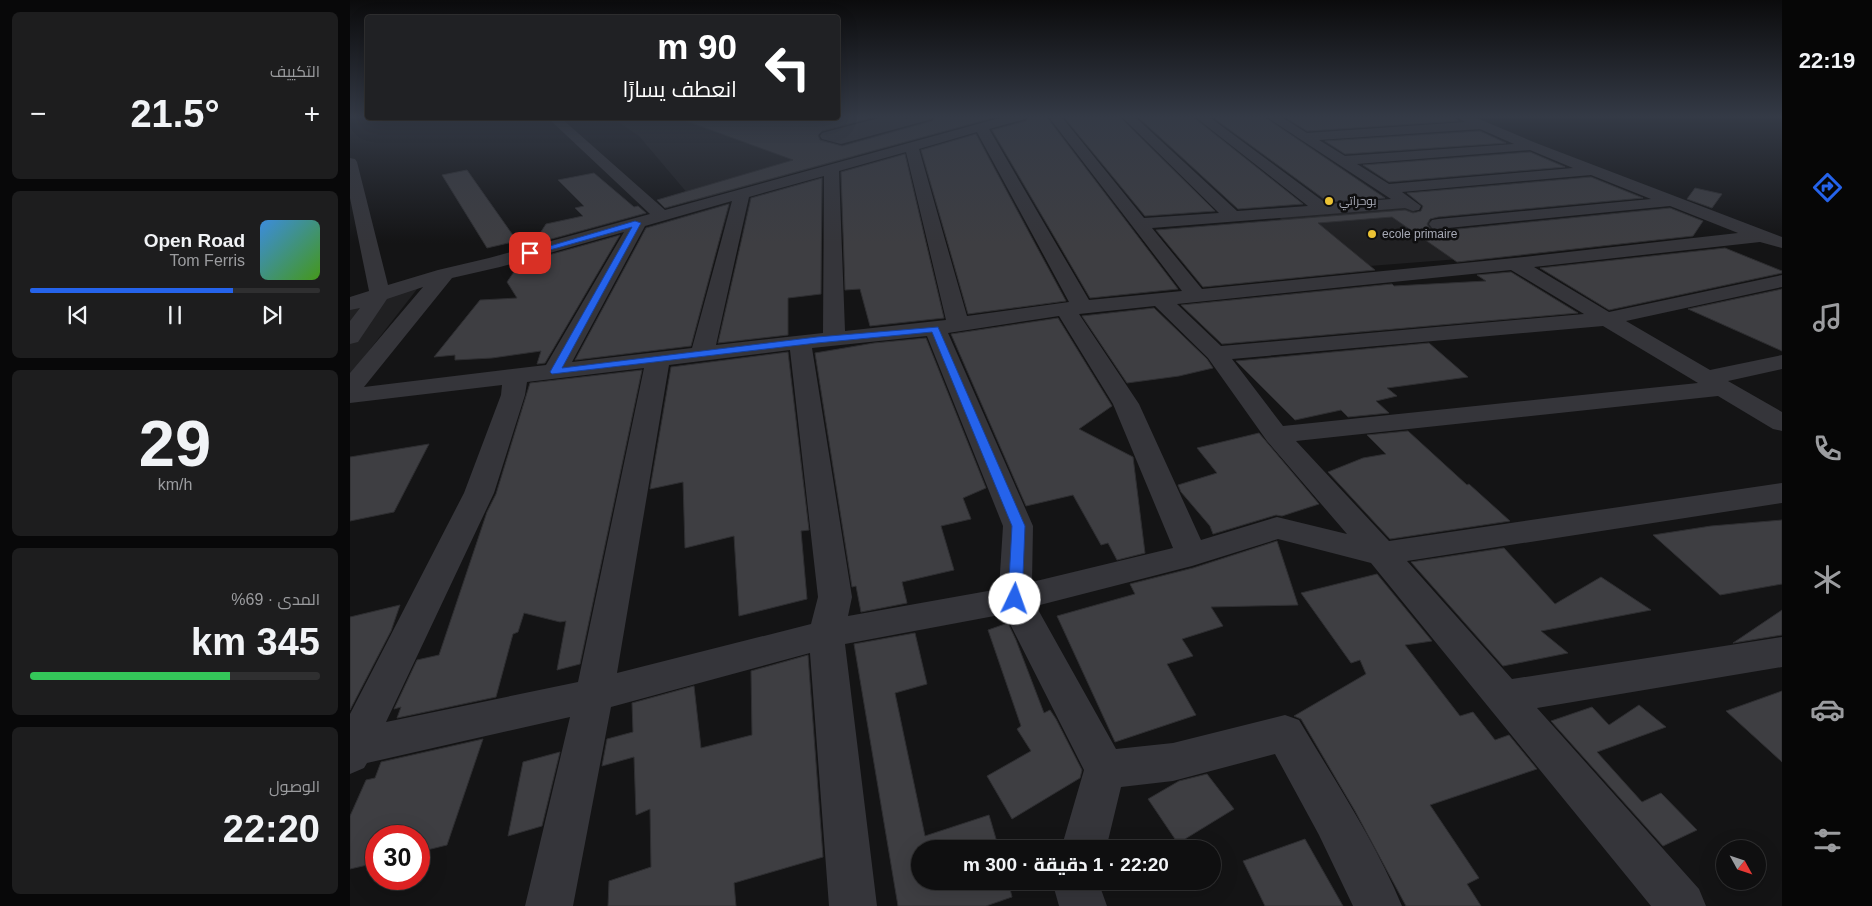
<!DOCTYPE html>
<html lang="ar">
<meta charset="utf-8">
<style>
:root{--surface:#0f0f10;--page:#1d1d1e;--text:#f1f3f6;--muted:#9b9c9f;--line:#2f2f30;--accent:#2563eb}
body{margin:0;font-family:Arial,Cairo,sans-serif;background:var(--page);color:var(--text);direction:rtl;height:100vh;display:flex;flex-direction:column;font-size:19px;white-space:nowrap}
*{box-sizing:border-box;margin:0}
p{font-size:16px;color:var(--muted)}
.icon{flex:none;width:28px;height:28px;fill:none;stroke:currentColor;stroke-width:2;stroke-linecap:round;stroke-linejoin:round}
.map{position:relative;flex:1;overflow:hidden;direction:ltr}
.panel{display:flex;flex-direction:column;gap:12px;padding:12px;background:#080809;width:350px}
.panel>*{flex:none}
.top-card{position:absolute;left:15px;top:15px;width:475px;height:105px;border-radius:5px;box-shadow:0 5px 20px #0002,0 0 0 1px var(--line);direction:rtl;background:#202124;color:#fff;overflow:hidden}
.needle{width:32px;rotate:130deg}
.tools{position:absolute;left:1366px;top:840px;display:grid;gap:10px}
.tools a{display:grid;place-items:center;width:50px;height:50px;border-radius:50%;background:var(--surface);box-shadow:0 5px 20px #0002,0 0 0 1px var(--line);font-size:25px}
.speed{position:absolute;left:15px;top:825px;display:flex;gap:10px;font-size:25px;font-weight:700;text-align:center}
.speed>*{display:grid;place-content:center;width:65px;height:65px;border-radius:50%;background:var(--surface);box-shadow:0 5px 20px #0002,0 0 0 1px var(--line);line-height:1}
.speed .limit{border:8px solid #d22;background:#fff;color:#111}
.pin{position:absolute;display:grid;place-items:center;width:42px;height:42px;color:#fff;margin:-21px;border-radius:10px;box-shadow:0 2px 8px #0006}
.me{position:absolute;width:55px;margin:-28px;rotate:3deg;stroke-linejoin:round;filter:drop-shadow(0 0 4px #0008)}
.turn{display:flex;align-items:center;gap:18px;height:105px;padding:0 20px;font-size:22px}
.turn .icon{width:65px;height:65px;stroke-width:2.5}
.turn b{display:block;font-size:35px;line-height:42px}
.big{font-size:38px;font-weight:700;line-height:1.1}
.panel .widget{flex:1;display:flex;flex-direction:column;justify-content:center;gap:8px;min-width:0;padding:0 18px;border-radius:8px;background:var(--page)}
.panel .dial{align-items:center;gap:0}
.dial b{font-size:65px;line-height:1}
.song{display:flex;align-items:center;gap:15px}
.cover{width:60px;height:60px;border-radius:8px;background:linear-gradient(135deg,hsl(210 70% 55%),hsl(100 70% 35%))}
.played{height:5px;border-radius:2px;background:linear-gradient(90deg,var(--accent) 70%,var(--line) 70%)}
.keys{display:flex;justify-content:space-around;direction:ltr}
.heat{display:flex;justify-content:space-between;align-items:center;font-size:28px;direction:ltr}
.charge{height:8px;border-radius:4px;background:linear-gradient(90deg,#34c759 69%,var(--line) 0)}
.trip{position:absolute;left:561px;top:840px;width:310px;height:50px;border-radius:25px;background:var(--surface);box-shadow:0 5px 20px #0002,0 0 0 1px var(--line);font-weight:700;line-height:50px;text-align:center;direction:rtl}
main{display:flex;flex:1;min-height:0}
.menu{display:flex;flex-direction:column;width:90px;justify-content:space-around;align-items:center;background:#060606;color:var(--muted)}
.menu .icon{width:35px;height:35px}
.menu .active{color:var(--accent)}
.menu b{font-size:22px;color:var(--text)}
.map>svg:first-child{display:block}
.built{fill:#202022}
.building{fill:#3e3e42;stroke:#2e2e31}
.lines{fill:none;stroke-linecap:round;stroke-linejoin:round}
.minor{fill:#35353a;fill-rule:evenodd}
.route{fill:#2563eb;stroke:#184099}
.poi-dot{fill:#ecc334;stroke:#0f0f10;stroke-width:2}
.labels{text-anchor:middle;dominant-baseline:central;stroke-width:5;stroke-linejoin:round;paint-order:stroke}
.far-poi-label{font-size:12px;fill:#a6a9b5;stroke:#0f0f10;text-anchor:start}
</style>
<main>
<nav class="menu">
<b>22:19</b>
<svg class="icon active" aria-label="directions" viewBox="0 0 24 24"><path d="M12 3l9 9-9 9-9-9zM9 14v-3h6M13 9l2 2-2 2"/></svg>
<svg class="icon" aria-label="music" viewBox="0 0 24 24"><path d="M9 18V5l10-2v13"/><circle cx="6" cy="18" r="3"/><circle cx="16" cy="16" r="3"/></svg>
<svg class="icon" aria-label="phone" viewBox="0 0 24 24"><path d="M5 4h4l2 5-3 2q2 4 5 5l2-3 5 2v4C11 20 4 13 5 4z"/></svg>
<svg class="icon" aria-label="climate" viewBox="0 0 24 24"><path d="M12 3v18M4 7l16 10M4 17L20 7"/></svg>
<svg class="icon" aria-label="car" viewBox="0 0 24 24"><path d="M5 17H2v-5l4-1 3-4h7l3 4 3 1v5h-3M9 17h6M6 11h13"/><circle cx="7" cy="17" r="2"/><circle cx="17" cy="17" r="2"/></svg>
<svg class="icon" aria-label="filters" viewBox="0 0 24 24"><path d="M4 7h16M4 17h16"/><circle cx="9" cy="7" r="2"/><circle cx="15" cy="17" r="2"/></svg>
</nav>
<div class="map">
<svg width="1432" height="906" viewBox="0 0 1432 906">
<rect width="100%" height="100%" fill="#141415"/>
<g class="built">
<path d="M262,118H388L504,157L344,201L289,136Z"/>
<path d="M1054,204L1135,257L981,269L927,215Z"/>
<path d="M71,284L0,375V306Z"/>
</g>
<g class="building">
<path d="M499,116H529L472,131L468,135L470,140L492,146L582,121L586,116H650L315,208L307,200L443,160L336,121V118Z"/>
<path d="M679,116H696L828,289L740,298L642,130L676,121Z"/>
<path d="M713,116H769L865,211L795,216Z"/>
<path d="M787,116H842L953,204L888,209Z"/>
<path d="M861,116H913L1035,198L978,202Z"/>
<path d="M933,116H1103L1109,121L957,131Z"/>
<path d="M1130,131L1156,143L995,154L975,141Z"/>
<path d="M626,134L716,301L618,314L571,150Z"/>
<path d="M1180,152L1215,167L1039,182L1013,165Z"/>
<path d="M555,154L594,318L520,326L510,289L495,290L491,172Z"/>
<path d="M117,170L167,241L137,248L92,175Z"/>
<path d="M244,173L284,207L288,206L296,213L183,244L196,224L233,216L225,208L234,206L208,180Z"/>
<path d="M1241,177L1293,198L1088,217L1080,219L1077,224L1080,229L1088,231L1320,208L1353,221L1343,236L1107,262L1042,217L968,223L1025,270L853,287L806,230L1055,210L1063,213L1071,211L1073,206L1057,193Z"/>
<path d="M472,178L471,294L438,298V335L368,343L401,198Z"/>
<path d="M1345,188L1372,194L1362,208L1337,199Z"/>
<path d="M379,204L341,346L225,360L296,228Z"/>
<path d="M270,235L195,363L187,364L191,351L142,358L105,360V355L84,357L130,300L167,298L157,282L170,263Z"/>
<path d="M1375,248L1432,271V273L1259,310L1190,268Z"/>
<path d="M1161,272L1228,313L872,344L831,305L1042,284L1044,286L1136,281L1127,275Z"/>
<path d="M1432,289V351L1338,309Z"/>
<path d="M804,308L857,359L863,368L829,376L777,383L732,316Z"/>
<path d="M708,318L762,406L729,429L783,457L795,553L767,560L758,543L751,545L723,495L676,506L601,334Z"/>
<path d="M576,338L636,488L613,498L621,519L591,526L604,570L552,582L557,603L511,612L506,586L502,587L465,353L524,343Z"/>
<path d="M1079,343L1118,377L1037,388L1047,396L1026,401L1039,413L998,417L991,410L945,420L886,361Z"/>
<path d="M438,352L459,530L451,531L457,599L389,616L384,536L335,548L333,482L300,489L321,367Z"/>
<path d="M292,370L230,664L207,670L216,621L210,622L174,613L168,632L163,634L146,697L47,718L51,707L44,709L67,660L89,655L137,512L146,494L180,383Z"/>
<path d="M1058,431L1117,485L1119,484L1160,521L1040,539L978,472L1013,458L1036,454L1017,435Z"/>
<path d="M909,433L969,504L932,516L926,515L863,534L860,526L831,492L828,485L867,473L847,448Z"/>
<path d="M79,444L44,512L0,521V457Z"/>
<path d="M1432,520V584L1370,595L1303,535L1361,526Z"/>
<path d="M927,541L948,605L861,607L873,626L832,639L843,656L817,664L846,715L765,742L707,616L785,594L780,584L843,568Z"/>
<path d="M1154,548L1205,604L1251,577L1301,610L1191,631L1218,653L1153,666L1061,562Z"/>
<path d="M1027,574L1082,641L1055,645L1110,716L1123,712L1145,740L1159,735L1187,769L1080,805L1129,878L1117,884L1131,906H1056L1005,811L951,719L944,716L1016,674L1010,660L1001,663L951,593Z"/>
<path d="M50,605L41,631L0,710V617Z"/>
<path d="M1432,610V635L1383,643Z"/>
<path d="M658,623L666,640L694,713L700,710L706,719L732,770L730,778L662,819L637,776L681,751L667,729L671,726L638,630Z"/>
<path d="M565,633L577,684L545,693L575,836L639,815L649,849H570V881H658L662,897L636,906H548L504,644Z"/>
<path d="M458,655L473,857L384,883L386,906H258L259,881L301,867L300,809L286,815L284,757L252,766L257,739L283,732L282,703L344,686L351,748L402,735L401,671Z"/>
<path d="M1432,691V762L1376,711Z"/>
<path d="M1289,705L1316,727L1247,752L1292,802L1311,793L1347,830L1313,846L1201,721L1242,707L1259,725Z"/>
<path d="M133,739L97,845L69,852V836H26V863L0,869V816L16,780L25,778L31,762Z"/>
<path d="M210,752L192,826L158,836L173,762Z"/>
<path d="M857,774L884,809L835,839H825L798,799L829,781Z"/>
<path d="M955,839L993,906H915L893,861Z"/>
</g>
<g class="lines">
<g class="minor">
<path d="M536,116H556L555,119L564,116H584L582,119L491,144L472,139L470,136L472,133Z"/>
<path d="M657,116H677L675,119L639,129L739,300L832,291L698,116H711L794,218L869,213L771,116H784L887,211L958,206L844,116H858L977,204L1041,199L915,116H930L957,133L1115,122L1105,116H1122L1186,143L1432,237V248L1410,242L1184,267L1259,312L1432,275V287L1276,321L1360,370L1432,355V369L1378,381L1432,412V431L1423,429L1368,396L946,441L1039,541L1432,483V503L1057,561L1162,679L1432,637V667L1187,708L1349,889L1356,906H1301L1021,563L928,539L842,566L686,606L766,749L823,743L935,715L949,720C985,781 1025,841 1052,906H1003L969,835L925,754L823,781L771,787L756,849H711L734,770L655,614L495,644L527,906H479L460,653L261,707L223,906H175L220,717L17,763L14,768L0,774V714L114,493L151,395L152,385L0,403V373L73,287L37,299L8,342L0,344V321L10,308L0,310V297L19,291L0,198V158L5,159L7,162L38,285L88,270L139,258L300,214L198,118H211L315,210ZM1130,129L1164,144L995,156L969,140ZM627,132L719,302L617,316L569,149ZM1180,150L1223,168L1039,184L1007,164ZM556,152L596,320L495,331L489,171ZM1241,175L1301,199L1088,219L1082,220L1079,224L1082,228L1088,229L1320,206L1388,233L1164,258L852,289L802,228L1055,208L1063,211L1069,210L1071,206L1052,192ZM474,176L473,333L366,345L399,197ZM382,201L342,348L222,362L295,226ZM274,232L196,365L14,387L102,278L150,267ZM1161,270L1234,314L871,346L827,304ZM805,306L858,358L917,441L997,534L927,517L851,540L789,404L729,314ZM709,316L763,404L823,548L682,582L683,526L598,333ZM1253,326L1348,383L933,426L882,359ZM577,336L653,526L649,589L498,616L502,597L462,348ZM440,350L468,597L461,624L267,673L319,365ZM294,368L228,682L36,722L144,493L175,395L177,382Z"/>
<path d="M702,881H748L757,906H709Z"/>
</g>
</g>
<linearGradient id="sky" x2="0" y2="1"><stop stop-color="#0b0b0c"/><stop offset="0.48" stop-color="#343a46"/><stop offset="1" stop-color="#343a46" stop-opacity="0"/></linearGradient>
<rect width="1432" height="243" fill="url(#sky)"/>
<path class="route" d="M285,221L291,223L212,368L467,337L588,327L675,526L672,599L670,603L665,604L660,603L658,599L662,526L582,332L467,343L202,374L200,372L282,227L182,255L176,253Z"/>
<g class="poi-dot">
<circle cx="979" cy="201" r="5"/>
<circle cx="1022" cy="234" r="5"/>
</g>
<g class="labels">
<g class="far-poi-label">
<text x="989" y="201">بوحراتي</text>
<text x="1032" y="234">ecole primaire</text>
</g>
</g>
</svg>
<div class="tools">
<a><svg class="needle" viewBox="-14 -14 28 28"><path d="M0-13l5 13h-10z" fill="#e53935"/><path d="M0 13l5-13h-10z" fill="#9b9c9f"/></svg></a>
</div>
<div class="speed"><div class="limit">30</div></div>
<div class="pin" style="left:180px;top:253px;background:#d93025"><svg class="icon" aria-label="arrive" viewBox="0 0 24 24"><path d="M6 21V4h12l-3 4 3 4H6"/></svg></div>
<svg class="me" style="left:665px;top:599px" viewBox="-20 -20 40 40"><circle r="19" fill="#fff"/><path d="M0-13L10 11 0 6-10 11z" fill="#2563eb"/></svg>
<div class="trip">22:20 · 1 دقيقة · 300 m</div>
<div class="top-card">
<div class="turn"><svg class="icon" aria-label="left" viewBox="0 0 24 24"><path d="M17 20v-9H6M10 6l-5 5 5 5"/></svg><div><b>90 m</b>انعطف يسارًا</div></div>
</div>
</div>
<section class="panel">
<div class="widget"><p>التكييف</p>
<div class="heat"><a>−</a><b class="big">21.5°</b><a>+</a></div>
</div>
<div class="widget">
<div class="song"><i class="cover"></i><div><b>Open Road</b><p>Tom Ferris</p></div></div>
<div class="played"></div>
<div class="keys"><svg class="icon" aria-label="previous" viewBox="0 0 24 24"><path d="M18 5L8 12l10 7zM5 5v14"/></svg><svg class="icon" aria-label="pause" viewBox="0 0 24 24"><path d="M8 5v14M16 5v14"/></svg><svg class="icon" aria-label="next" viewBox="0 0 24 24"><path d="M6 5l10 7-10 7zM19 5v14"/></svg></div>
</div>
<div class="widget dial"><b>29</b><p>km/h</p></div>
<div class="widget"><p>المدى · 69%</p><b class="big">345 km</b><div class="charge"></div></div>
<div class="widget"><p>الوصول</p><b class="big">22:20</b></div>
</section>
</main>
